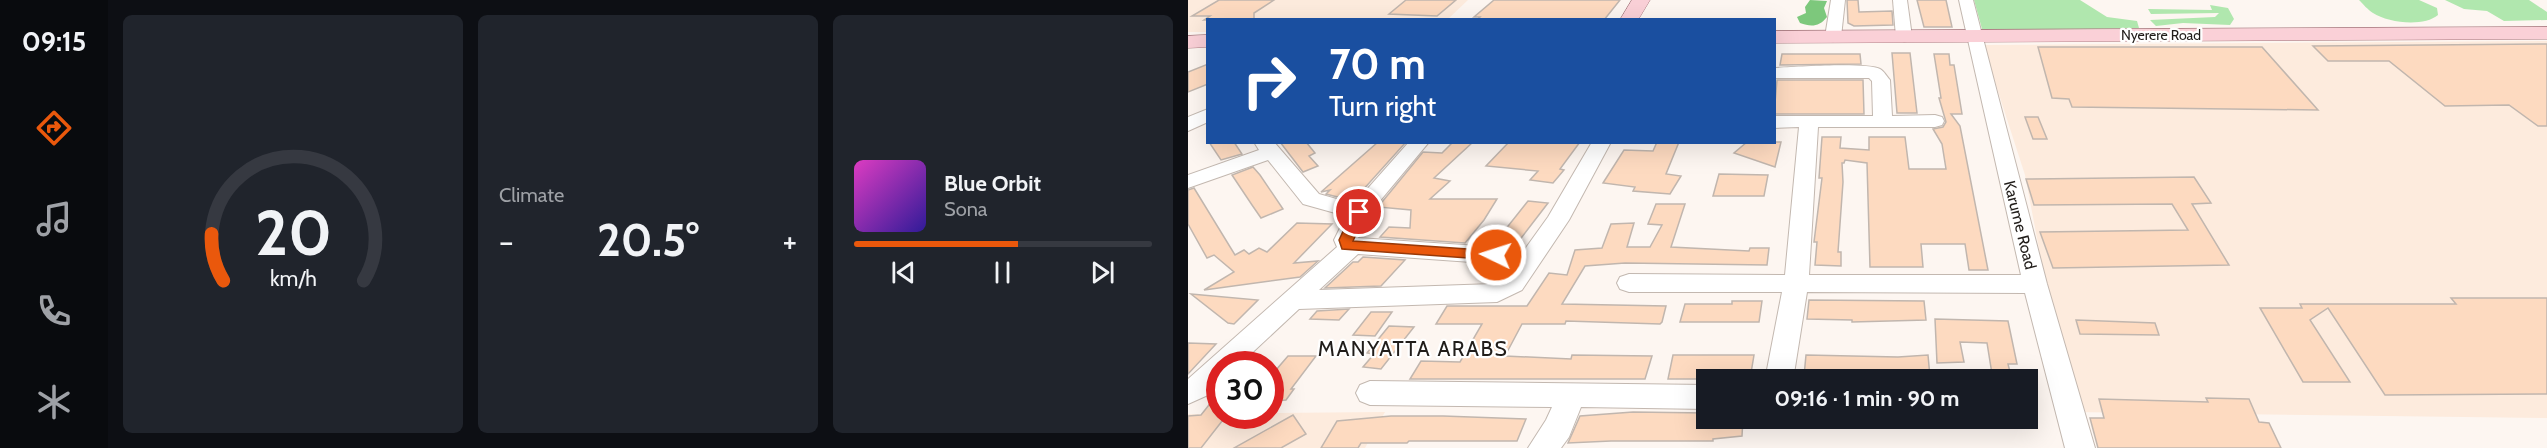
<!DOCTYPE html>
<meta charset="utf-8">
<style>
:root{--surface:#171b24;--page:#20242c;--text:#f1f3f6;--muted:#9ea1a6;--line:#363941;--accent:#ea580c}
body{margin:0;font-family:Cabin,sans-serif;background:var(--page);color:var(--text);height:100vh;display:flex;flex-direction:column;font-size:22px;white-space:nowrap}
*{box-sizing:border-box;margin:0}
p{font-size:20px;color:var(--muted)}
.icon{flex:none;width:33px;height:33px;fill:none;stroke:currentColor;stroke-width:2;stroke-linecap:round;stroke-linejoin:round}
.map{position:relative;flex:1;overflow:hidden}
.panel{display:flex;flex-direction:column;gap:15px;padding:15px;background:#0d0f14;width:1080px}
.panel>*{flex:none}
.banner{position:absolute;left:18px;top:18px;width:570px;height:126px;border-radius:0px;box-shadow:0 6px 24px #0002;background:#1a4fa0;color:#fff;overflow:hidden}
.speed{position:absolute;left:18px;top:351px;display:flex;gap:12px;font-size:30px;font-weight:700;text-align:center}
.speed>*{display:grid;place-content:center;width:78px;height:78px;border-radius:50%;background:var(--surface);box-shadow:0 6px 24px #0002;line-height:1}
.speed .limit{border:9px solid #d22;background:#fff;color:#111}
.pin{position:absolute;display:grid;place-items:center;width:51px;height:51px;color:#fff;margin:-26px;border:3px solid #fff;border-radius:50%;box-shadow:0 2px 6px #0007}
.me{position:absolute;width:66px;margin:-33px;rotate:274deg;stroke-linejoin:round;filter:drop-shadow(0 0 4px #0008)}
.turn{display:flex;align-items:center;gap:21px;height:126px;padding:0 24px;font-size:27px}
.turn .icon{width:78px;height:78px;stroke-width:2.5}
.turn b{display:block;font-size:42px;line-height:51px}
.big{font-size:45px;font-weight:700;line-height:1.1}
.panel .widget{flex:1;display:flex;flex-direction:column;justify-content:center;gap:9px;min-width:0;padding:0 21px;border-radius:9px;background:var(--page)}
.panel .dial{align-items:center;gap:0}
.dial svg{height:156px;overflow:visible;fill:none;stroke:var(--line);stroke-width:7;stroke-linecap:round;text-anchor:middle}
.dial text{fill:var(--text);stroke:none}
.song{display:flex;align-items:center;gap:18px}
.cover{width:72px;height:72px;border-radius:9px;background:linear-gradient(135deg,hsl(310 70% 55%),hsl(250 70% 35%))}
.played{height:6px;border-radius:3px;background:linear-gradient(90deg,var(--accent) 55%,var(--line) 55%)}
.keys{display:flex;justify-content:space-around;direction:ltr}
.heat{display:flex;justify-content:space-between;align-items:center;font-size:33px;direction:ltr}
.panel .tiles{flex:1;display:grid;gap:15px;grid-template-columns:repeat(3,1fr)}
.trip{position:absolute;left:508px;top:369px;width:342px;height:60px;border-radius:0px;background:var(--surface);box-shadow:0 6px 24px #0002;font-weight:700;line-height:60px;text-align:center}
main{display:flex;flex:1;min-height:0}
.tab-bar{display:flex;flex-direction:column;width:108px;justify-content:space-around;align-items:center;background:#090b0e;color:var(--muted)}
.tab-bar .icon{width:42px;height:42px}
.tab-bar .on{color:var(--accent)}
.tab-bar b{font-size:27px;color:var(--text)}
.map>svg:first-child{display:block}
.built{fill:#fdebdd}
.green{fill:#b0e7ae}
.forest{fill:#7dc87c}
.building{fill:#fddac0;stroke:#c1b6ae;stroke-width:1.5}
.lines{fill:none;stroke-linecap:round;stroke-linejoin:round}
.minor-casing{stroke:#c3b8b0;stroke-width:2}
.major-casing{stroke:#ac7d83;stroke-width:1}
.minor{fill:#fff;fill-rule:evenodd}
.major{fill:#fad0d7;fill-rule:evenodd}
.route{fill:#ea580c;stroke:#983908;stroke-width:1.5}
.labels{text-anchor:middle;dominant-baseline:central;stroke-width:4.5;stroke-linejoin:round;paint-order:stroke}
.far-street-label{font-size:14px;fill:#211d1a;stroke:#fff}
.street-label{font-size:16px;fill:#211d1a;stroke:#fff}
.near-neighbourhood-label{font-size:21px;letter-spacing:1.5px;fill:#211d1a;stroke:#fff}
</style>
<main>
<nav class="tab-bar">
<b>09:15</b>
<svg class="icon on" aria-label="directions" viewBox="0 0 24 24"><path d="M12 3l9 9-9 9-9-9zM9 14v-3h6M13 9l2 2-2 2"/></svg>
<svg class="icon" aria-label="music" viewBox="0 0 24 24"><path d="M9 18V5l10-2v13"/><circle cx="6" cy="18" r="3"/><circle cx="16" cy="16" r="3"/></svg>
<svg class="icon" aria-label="phone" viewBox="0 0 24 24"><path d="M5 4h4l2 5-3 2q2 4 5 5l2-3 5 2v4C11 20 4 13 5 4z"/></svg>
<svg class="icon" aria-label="climate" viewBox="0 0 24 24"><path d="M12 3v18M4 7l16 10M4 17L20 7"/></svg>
</nav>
<section class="panel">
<div class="tiles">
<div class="widget dial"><svg viewBox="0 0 100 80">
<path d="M14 69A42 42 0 1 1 86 69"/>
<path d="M14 69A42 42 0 0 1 8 45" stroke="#ea580c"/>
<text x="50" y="56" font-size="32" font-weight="700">20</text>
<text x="50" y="72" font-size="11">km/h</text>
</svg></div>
<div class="widget"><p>Climate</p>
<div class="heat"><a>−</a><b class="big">20.5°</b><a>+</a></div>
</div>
<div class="widget">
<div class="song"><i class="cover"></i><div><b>Blue Orbit</b><p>Sona</p></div></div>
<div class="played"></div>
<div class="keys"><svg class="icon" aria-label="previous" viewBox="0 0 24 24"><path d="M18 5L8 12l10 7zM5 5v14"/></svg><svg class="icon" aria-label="pause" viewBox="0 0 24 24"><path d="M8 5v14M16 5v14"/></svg><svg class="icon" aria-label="next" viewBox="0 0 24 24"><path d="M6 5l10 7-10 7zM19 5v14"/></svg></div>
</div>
</div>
</section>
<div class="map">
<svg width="1359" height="448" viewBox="0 0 1359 448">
<rect width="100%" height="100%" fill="#fdf6f1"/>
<g class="built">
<path d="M0,0H280L260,19L20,20L19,32H0Z"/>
<path d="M1359,41V418L882,412L837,175L795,45Z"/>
<path d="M197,412L177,448H0V414L82,416L83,413Z"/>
</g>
<g class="green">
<path d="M786,0H892L919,17L949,21L951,28L818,31L794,29Z"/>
<path d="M1171,0H1231L1249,8L1250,15C1236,27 1200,23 1185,13C1180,10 1175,4 1171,0Z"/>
<path d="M1257,0H1341L1359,12V20L1316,21L1299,11L1276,9Z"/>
<path d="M1022,5L1040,8L1046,19L1042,25L995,23L968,26L962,20L1027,17L1031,13L963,14L960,9L1024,10Z"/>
</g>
<path class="forest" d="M622,0L639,1L636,8L639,17C631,27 623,27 612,23L609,17L618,13L617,7Z"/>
<g class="building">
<path d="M31,0H86L66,13V20H16L22,16H4Z"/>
<path d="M218,0H268L249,16L201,14Z"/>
<path d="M306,0H432L416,20H289L292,17H286Z"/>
<path d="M659,0H670L671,12L704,11L705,25L666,26L660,23Z"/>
<path d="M729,0H758L764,27H736Z"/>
<path d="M1359,44V126H1350L1321,105L1257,106L1201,61H1140L1125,46Z"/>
<path d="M850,47H1074L1130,110L884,107L881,99L864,98Z"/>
<path d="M704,53H722L729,113H709Z"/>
<path d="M594,54H672L673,64L592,65Z"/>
<path d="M746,54H761L762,65H766L774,114H763L772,126L800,270H781L777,244H733L735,267H682L679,163L657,160L656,163H654L655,182L650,252H653V266L627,265L629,242H626L634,178H631L634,137H653L652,148L681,150V137H717L721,169H758L754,144L745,129L755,127L758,122L751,98H753Z"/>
<path d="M20,64V84L0,92V72Z"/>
<path d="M589,80H675L676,114H586Z"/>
<path d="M837,117H850L859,139H845Z"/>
<path d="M21,142H46L54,154L33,160Z"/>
<path d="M92,142H118L127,153L121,156L130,166L115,172Z"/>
<path d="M190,142H218L165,201L138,194L142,190L133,192Z"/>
<path d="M265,142H285L246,178L262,181L242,199H309L296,220L277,243L192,237L201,227L222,228L223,210L190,207L235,152L254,153Z"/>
<path d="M321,142H392L372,169L376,170L365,183L342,180L350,171L298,166Z"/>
<path d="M469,142H491L478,174L493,176L482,194L445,191L447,187L415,183L436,150L465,151Z"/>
<path d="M559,142H593L587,167L546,153Z"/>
<path d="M65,167L72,175L95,209L73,218L64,205L44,175Z"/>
<path d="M531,174L580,175L576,196H525Z"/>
<path d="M1006,177L1023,203L1004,204L1041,265L865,268L852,232L1000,230L984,204L846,205L838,179Z"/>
<path d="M6,188L47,255L56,250L61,254L71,248L79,252L109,223L144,224L106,263L130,261L112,277L16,290L46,272L26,255L19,258L0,224V190Z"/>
<path d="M340,201L360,203L327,246L305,245Z"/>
<path d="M468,204H497L483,247L561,251L562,248H581L579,265L437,263L397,266L374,304L478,306L474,322L472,324L378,321L377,324H334L317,356L383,359L384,355L464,356L457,379H222L233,361L272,362L294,324H248L259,306H339L361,273L379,275L387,250L414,248L423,224L446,223L439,247H462L474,225L460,224Z"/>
<path d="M175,257L217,260L193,286L137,288L165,262H170Z"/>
<path d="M3,294L70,300L46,324L40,323Z"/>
<path d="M1263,298H1359V394L1197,395L1140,308L1122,320L1162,382H1115L1072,308H1114L1112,304H1268Z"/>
<path d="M621,300L736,301L738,320L664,322V320L619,319Z"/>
<path d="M544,301H574L571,322H492L497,304H544Z"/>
<path d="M161,309L151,320L122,319L129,311Z"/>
<path d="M183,312H204L187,336L165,335Z"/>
<path d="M747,319L820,321L829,364H820L824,380H805L799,343L772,342L776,362L749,363Z"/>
<path d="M888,320L967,323L971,335L892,334Z"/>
<path d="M201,326L226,327L193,369L175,367L186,354L179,353Z"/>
<path d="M0,343L28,344L0,374Z"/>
<path d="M485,355H566L562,379H480Z"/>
<path d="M618,355L710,357L740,355L742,377L616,376Z"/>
<path d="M100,356H128L103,389H106L98,400L82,401V377Z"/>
<path d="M32,391V416H38L13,448H0V416L13,415Z"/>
<path d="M1018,398L1061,399L1071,422L1081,423L1093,448H910L902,418H916L911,399L1020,402Z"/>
<path d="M445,412L519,413V418H555L554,436L525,439V441H423L380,443L392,416Z"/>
<path d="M105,415L118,434L93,448H46Z"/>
<path d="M203,416H255L338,419L329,441H221L219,443H173L170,448H133L149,421Z"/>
</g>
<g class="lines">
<defs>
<g id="minor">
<path d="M643,0H657L653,37L645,42L637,37Z"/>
<path d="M705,0H719L724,37L722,40L716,42L708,37Z"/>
<path d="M771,0H785L859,284L907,448H877L837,293L619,292L605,380H577L594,292H441L432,289L429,283L432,277L441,274L597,275L611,127L586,128V116H685L684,81L681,78H586V68C605,67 679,62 692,69C696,71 699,77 702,80L704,116L747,115L754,117L756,121L754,125L747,127H630L621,275H833Z"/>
<path d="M20,109V122L0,131V117Z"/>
<path d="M66,142H86L131,194L166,204L221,142H241L181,214L170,238L337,249L360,217L404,142H423L381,220L334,290L309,302L111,309L52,364H32V385L20,395L0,404V379L149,247L146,240L158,216L115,204L80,160L0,188V175L71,150ZM170,254L326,265L316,278L305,284L131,290Z"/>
<path d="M182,381L519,385V409L393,407L381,437L373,448H340L358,420L364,407L182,405L172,401L168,393L172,385Z"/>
</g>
<g id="major">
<path d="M444,0H462L450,20H432Z"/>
<path d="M1359,27V39L586,43V31Z"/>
<path d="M20,35V47L0,48V36Z"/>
</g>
</defs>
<use href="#minor" class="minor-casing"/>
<use href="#major" class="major-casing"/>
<use href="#minor" class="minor"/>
<use href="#major" class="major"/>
</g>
<path class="route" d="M171,208L178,212L165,241L308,251L315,255L308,260L154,249L151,240L164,212Z"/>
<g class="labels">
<g class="far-street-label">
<text x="973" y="35">Nyerere Road</text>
</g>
<g class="street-label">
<text transform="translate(832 225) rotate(76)">Karume Road</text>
</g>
<g class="near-neighbourhood-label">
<text x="225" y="348">MANYATTA ARABS</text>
</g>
</g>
</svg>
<div class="speed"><div class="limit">30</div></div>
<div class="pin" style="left:171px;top:212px;background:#d93025"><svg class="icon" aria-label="arrive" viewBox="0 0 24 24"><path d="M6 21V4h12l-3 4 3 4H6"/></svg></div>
<svg class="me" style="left:308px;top:255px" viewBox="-20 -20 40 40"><circle r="17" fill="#ea580c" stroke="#fff" stroke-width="3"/><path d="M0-11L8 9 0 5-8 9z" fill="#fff"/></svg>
<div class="trip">09:16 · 1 min · 90 m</div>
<div class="banner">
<div class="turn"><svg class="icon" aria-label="right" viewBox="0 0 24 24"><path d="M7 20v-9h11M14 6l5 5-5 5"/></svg><div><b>70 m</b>Turn right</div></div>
</div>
</div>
</main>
